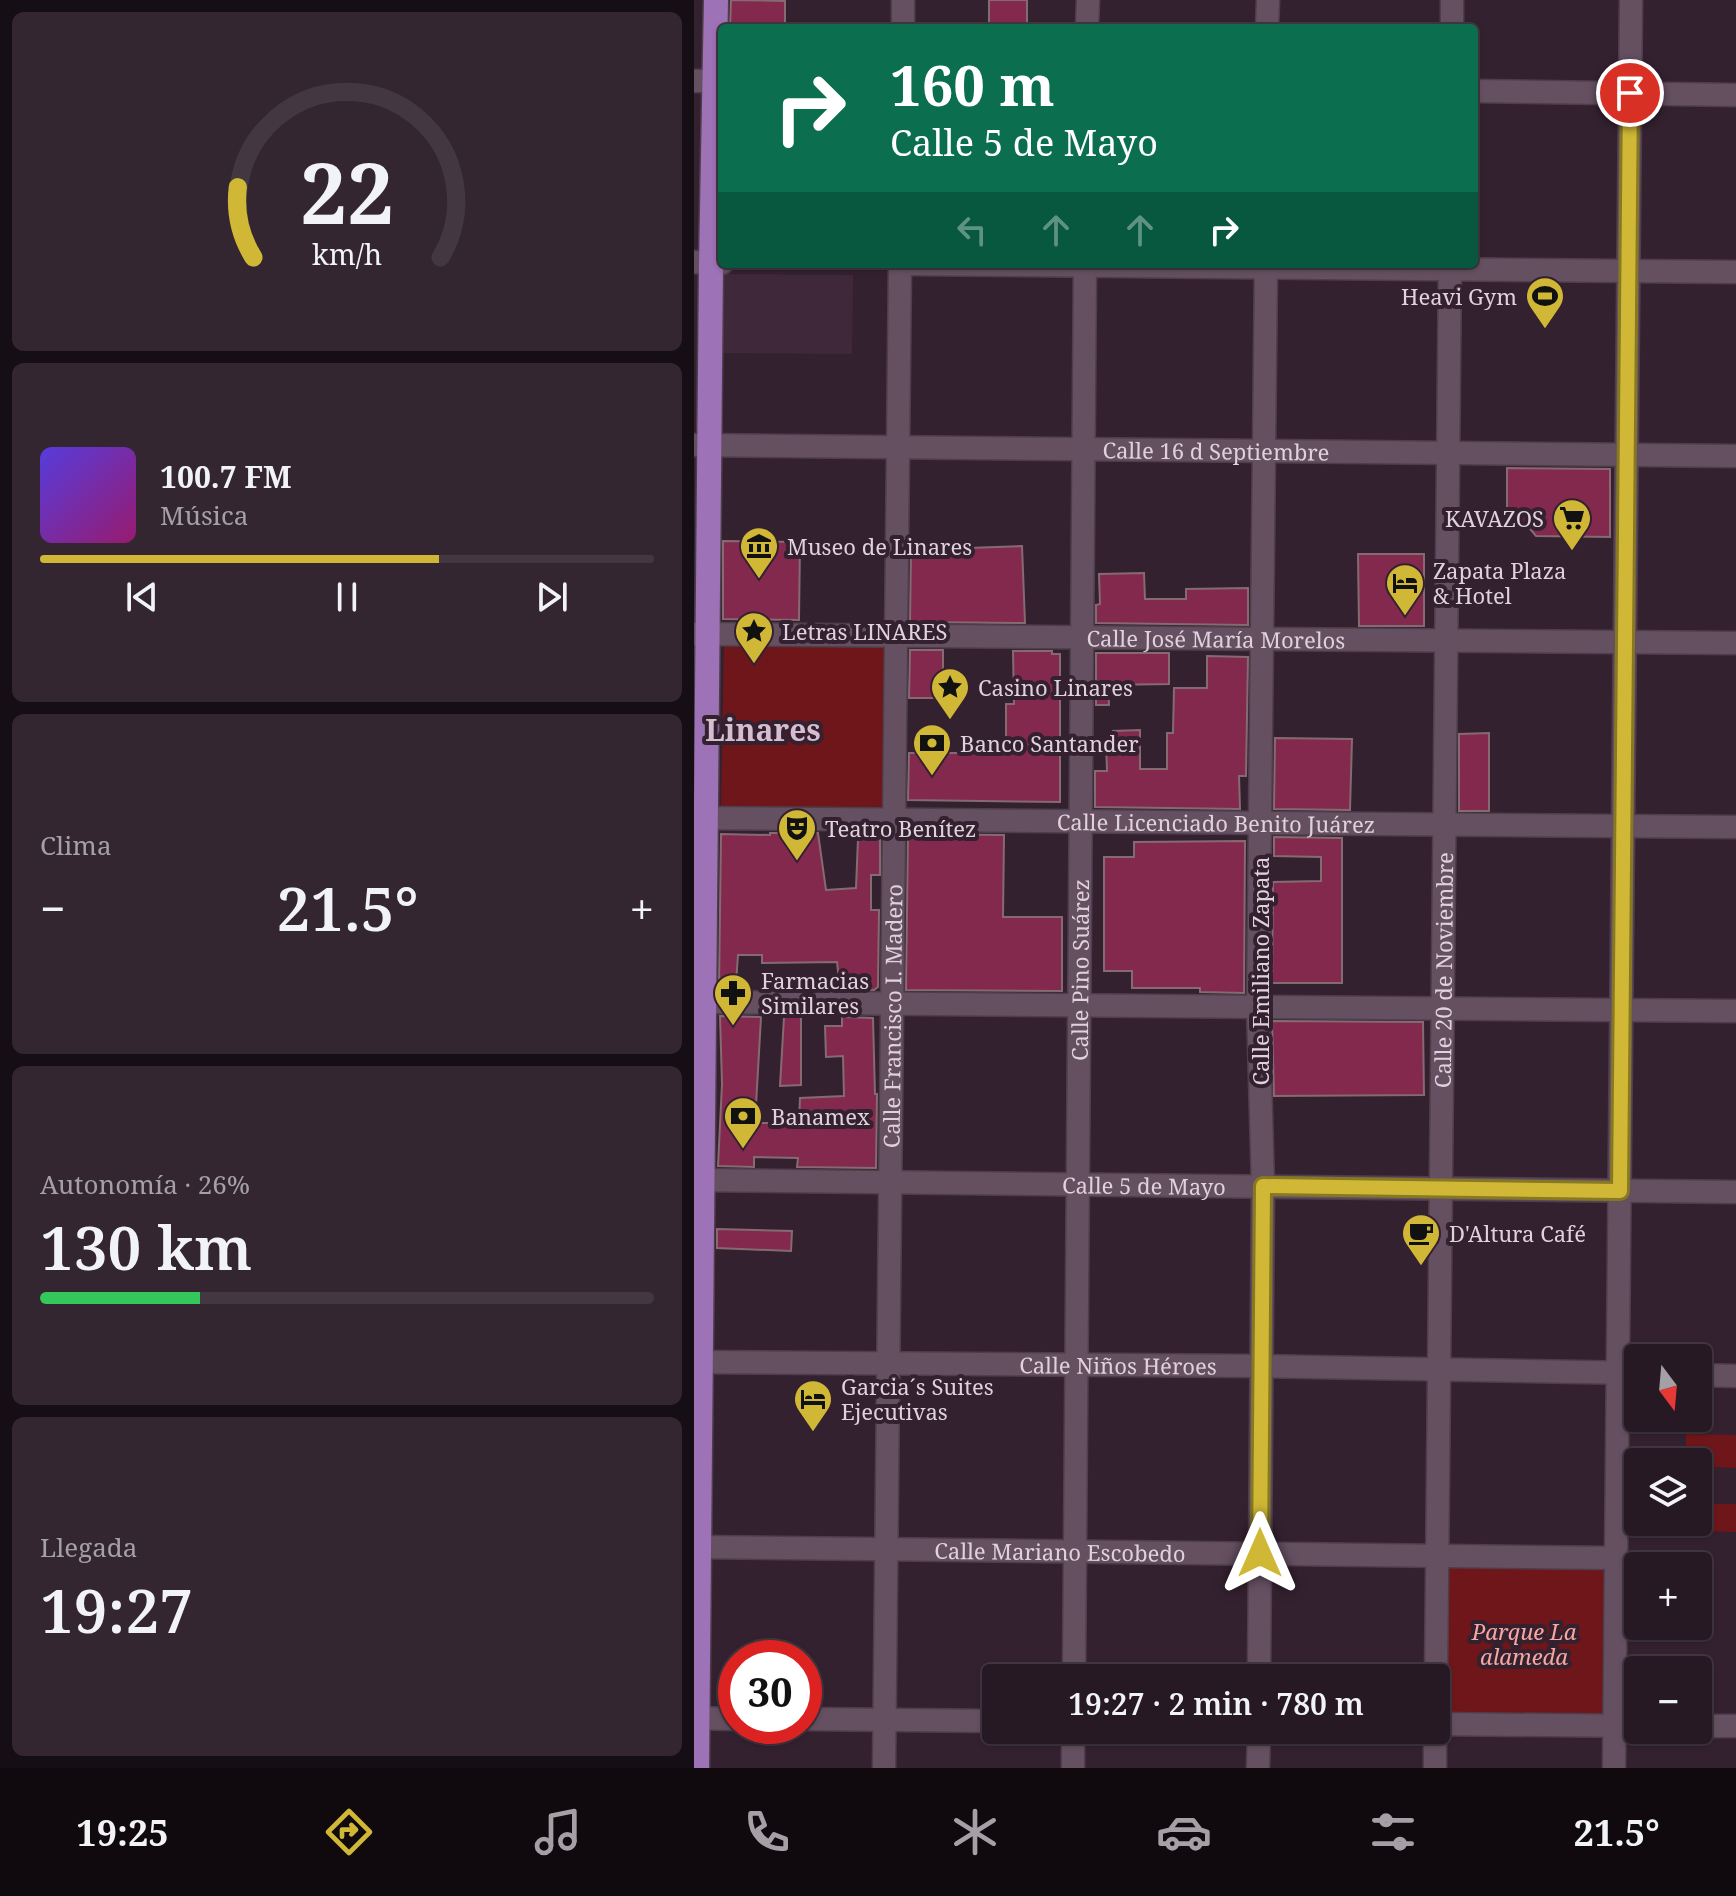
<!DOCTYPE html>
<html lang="es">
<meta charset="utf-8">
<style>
:root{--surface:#271924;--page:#332631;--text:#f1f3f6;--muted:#a4a0a6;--line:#433841;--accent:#d0b836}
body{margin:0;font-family:"Noto Serif",serif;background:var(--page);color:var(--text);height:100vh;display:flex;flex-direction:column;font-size:30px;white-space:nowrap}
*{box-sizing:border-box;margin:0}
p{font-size:26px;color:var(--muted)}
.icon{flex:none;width:44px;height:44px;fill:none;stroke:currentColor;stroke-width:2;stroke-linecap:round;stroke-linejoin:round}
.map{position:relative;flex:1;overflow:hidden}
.details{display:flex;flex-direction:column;gap:12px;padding:12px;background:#150e14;width:694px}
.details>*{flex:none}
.top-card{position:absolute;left:24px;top:24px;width:760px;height:244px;border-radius:8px;box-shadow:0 2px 6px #0004,0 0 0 2px var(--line);background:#0b6e4f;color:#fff;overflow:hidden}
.needle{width:52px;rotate:164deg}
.tools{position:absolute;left:930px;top:1344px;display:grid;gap:16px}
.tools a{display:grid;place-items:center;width:88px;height:88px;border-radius:8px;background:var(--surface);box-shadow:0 2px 6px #0004,0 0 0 2px var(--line);font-size:40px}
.speed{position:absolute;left:24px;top:1640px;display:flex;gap:16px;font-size:40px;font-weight:700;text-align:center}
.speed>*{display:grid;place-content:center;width:104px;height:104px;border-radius:50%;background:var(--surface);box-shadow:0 2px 6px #0004,0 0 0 2px var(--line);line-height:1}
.speed .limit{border:12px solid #d22;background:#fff;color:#111}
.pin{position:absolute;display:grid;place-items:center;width:68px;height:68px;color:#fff;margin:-34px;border:4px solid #fff;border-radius:50%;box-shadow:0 2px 8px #0007}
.me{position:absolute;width:88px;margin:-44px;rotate:0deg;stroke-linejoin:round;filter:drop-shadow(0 0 6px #0008)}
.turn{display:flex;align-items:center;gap:28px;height:168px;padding:0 40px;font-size:36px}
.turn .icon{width:104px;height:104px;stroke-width:2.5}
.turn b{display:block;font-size:56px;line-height:68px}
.lanes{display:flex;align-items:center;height:76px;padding:0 40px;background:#0003;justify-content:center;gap:40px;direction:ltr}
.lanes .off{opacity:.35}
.big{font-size:60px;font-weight:600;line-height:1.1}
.details .card{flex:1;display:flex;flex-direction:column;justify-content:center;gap:12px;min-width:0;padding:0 28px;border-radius:12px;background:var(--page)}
.details .dial{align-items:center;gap:0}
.dial svg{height:208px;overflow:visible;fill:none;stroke:var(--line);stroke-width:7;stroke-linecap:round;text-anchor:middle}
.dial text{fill:var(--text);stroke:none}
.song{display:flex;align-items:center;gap:24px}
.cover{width:96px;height:96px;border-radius:12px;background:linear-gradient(135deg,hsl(250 70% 55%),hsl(320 70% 35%))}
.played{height:8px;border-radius:4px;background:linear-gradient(90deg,var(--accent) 65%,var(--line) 65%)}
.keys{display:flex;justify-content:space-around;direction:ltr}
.heat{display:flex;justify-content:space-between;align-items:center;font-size:44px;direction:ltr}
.charge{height:12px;border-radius:6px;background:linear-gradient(90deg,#34c759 26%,var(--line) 0)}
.trip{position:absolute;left:288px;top:1664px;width:468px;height:80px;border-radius:8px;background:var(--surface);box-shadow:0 2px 6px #0004,0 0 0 2px var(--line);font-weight:600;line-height:80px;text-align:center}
.tabs{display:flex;height:128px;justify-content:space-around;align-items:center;background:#100a0e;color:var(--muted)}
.tabs .icon{width:56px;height:56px}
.tabs .selected{color:var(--accent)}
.tabs b{font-size:36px;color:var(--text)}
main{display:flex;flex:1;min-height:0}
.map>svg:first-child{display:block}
.built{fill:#40283b}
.green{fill:#6f161a}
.building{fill:#83294e;stroke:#866a72;stroke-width:2}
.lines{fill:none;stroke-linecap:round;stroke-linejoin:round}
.minor-casing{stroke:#4e3e4b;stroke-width:25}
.major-casing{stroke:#4e3e4b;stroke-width:27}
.minor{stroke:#655061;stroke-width:22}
.major{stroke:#9d72b6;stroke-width:24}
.route-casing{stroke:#877823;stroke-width:20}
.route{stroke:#d0b836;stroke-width:14}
.labels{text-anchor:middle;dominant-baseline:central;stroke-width:8;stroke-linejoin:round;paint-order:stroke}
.poi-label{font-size:22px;fill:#dfd2dc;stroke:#342130;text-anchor:start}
.street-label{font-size:22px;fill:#dfd2dc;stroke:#342130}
.park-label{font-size:22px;font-style:italic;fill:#f7a7a2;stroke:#342130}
.district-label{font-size:30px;font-weight:bold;fill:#d6bdd0;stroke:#342130}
</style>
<main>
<section class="details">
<div class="card dial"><svg viewBox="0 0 100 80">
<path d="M14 69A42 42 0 1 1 86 69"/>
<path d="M14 69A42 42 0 0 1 8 42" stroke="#d0b836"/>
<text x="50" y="56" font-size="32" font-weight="700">22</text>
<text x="50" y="72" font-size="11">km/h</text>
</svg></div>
<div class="card">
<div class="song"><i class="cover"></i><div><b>100.7 FM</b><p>Música</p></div></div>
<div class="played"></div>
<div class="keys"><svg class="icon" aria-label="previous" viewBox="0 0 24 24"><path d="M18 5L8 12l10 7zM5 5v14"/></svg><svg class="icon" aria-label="pause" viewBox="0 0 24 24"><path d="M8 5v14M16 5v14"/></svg><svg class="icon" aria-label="next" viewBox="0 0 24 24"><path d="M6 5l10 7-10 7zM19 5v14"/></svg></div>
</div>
<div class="card"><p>Clima</p>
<div class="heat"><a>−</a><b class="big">21.5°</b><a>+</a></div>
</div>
<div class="card"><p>Autonomía · 26%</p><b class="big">130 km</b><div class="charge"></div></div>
<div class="card"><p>Llegada</p><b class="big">19:27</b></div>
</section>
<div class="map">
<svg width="1042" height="1768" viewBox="0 0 1042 1768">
<rect width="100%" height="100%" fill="#342130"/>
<path class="built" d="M27,274L159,275L158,354L26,353Z"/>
<g class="green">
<path d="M30,644L191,647L188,811L27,808Z"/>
<path d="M992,1434L1042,1435V1468L1004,1466V1462H992Z"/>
<path d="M1009,1504H1042V1532L1009,1531Z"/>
<path d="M750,1563L913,1565L912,1724L747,1723Z"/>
</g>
<g class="building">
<path d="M37,0L91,1V28H36Z"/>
<rect x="295" y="0" width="38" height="28"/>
<path d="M813,468L916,469V537L842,536L832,524H813Z"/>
<path d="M29,541L106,542L105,620L29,619Z"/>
<path d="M328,546L331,623L216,622L217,550Z"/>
<path d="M664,554H730V626H665Z"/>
<path d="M450,573L451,599H492V589L554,588V625L402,623V605L406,604L405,574Z"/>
<path d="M216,650H249V698H215Z"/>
<path d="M319,651H358V654H366V802L214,800L215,753H312V704H320Z"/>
<path d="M402,653H475V684L414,685L415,705H402Z"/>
<path d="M513,656L554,657L552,776H545L546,809L401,807V771H413L412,742H419V731L446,730V769H473V733H479L480,688H513Z"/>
<path d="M795,733V811H765V734Z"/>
<path d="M581,738L658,739L656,810L580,809Z"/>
<path d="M76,833H124L132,890L162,888L164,839L186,840V875H177V910H185L184,987L180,990L146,989L143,962L68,963V955H44L42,983H53V988H25L27,834L76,835Z"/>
<path d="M214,834L310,835L309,917H368V991L212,990Z"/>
<path d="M580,837L648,838V983H578L579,882L627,881V857L580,856Z"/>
<path d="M551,841L550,993L506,992V988H438V971H410V857H440V842Z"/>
<path d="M26,1016L67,1017L61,1123H105L106,1098L150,1096L149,1056L132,1057L131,1026H148V1017L179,1018L181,1094H183L182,1168L103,1167L104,1158L60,1157V1167L24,1166L28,1084Z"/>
<path d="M90,1017H107V1085L86,1086Z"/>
<path d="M578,1021L729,1022L730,1095L580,1096Z"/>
<path d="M23,1229L98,1231L97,1251L23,1248Z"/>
</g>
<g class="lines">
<defs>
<g id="minor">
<path d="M209,28V0"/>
<path d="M393,28L394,0"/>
<path d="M573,28L574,0"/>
<path d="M758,28V0"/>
<path d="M0,81H28"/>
<path d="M780,91L1042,95"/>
<path d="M0,262L28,263"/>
<path d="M213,264L1042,272"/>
<path id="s1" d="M0,445L1042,456"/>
<path id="s2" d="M0,634L1042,643"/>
<path id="s3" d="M0,818L1042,827"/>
<path d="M0,1002L1042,1011"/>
<path id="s4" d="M0,1180L1042,1192"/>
<path id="s5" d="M0,1362L567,1366L944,1373"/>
<path d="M1004,1375L1042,1376"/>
<path id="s6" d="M0,1547L922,1558"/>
<path id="s7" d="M380,1678L391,264"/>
<path d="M565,1678L569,1186L564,1006L572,264"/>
<path id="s8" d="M742,1678L756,264"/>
<path d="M0,1718L42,1719"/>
<path d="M110,1719L302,1721"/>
<path d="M742,1724L944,1726"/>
<path d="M1004,1726H1042"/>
<path id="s9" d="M190,1768L206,264"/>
<path d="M379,1768V1730"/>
<path d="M564,1768L565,1730"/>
<path d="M741,1768V1730"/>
<path d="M920,1768L937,0"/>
</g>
<path id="major" d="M3,1768L17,263L22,0"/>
</defs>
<use href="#minor" class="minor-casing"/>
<use href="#major" class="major-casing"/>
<use href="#minor" class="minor"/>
<use href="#major" class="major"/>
</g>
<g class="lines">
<defs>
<path id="route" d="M566,1553L569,1186L926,1191L936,93"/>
</defs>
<use href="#route" class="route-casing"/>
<use href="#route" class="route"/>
</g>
<defs>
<symbol id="stadium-pin" viewBox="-11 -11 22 30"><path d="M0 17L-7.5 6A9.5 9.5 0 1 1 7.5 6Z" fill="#d0b836" stroke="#342130"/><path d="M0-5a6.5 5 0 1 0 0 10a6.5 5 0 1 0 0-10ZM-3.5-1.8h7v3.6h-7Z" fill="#111"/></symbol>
<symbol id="supermarket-pin" viewBox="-11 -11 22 30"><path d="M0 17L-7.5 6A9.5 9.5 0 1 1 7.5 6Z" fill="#d0b836" stroke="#342130"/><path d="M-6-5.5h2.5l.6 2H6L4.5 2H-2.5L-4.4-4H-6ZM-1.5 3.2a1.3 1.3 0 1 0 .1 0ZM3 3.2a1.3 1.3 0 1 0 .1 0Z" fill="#111"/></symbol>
<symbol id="museum-pin" viewBox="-11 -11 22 30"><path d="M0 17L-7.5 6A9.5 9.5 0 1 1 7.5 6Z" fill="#d0b836" stroke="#342130"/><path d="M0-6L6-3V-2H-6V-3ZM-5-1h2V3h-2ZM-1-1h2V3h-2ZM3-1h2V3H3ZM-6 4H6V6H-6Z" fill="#111"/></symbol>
<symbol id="hotel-pin" viewBox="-11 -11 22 30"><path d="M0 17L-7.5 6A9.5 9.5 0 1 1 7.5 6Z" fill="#d0b836" stroke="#342130"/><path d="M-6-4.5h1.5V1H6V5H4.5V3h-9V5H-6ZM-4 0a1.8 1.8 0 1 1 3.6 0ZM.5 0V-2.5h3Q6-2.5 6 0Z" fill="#111"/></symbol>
<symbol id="sight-pin" viewBox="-11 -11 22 30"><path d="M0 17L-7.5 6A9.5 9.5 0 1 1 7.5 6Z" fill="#d0b836" stroke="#342130"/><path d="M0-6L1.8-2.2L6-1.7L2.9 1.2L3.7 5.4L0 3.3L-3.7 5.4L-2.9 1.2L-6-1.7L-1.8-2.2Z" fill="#111"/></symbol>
<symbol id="bank-pin" viewBox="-11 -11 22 30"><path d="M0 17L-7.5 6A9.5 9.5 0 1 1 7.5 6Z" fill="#d0b836" stroke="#342130"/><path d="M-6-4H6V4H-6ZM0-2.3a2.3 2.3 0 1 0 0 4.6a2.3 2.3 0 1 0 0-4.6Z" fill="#111"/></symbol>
<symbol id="theatre-pin" viewBox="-11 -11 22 30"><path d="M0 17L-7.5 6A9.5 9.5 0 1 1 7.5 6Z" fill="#d0b836" stroke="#342130"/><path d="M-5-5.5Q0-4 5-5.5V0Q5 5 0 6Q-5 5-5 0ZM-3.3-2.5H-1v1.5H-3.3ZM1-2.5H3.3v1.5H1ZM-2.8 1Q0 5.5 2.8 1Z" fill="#111"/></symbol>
<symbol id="pharmacy-pin" viewBox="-11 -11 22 30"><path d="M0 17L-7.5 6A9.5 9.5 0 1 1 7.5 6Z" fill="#d0b836" stroke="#342130"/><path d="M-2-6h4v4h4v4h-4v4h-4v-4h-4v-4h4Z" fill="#111"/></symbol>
<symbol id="cafe-pin" viewBox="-11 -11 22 30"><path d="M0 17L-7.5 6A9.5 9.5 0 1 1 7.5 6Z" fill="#d0b836" stroke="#342130"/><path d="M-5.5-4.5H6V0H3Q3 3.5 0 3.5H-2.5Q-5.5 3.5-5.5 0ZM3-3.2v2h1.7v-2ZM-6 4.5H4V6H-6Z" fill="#111"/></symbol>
</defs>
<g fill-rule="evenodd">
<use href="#stadium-pin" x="829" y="274" width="44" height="60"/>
<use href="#supermarket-pin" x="856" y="496" width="44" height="60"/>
<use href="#museum-pin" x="43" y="524" width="44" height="60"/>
<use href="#hotel-pin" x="689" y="561" width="44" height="60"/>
<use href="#sight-pin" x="38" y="609" width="44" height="60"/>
<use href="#sight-pin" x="234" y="665" width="44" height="60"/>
<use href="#bank-pin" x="216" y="721" width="44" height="60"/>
<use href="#theatre-pin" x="81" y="806" width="44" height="60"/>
<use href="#pharmacy-pin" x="17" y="971" width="44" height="60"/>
<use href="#bank-pin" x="27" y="1094" width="44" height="60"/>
<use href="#cafe-pin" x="705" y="1211" width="44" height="60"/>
<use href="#hotel-pin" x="97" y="1377" width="44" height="60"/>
</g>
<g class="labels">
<g class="poi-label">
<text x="823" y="296" text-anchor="end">Heavi Gym</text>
<text x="850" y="518" text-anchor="end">KAVAZOS</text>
<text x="93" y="546">Museo de Linares</text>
<text x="739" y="570">Zapata Plaza<tspan x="739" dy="25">&amp; Hotel</tspan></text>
<text x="88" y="631">Letras LINARES</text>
<text x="284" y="687">Casino Linares</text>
<text x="266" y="743">Banco Santander</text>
<text x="131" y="828">Teatro Benítez</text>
<text x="67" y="980">Farmacias<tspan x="67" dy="25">Similares</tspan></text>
<text x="77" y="1116">Banamex</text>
<text x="755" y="1233">D'Altura Café</text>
<text x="147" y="1386">Garcia´s Suites<tspan x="147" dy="25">Ejecutivas</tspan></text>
</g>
<g class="street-label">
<text stroke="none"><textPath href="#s1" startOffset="522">Calle 16 d Septiembre</textPath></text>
<text stroke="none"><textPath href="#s2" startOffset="522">Calle José María Morelos</textPath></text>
<text stroke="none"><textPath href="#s3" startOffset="522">Calle Licenciado Benito Juárez</textPath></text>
<text stroke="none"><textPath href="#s7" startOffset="708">Calle Pino Suárez</textPath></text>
<text transform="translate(566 971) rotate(-90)">Calle Emiliano Zapata</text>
<text stroke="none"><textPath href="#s8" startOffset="708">Calle 20 de Noviembre</textPath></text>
<text stroke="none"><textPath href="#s9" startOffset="752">Calle Francisco I. Madero</textPath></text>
<text stroke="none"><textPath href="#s4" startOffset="450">Calle 5 de Mayo</textPath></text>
<text stroke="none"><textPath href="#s5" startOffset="424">Calle Niños Héroes</textPath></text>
<text stroke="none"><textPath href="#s6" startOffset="366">Calle Mariano Escobedo</textPath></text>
</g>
<g class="park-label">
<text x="830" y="1631">Parque La<tspan x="830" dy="25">alameda</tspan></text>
</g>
<g class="district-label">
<text x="69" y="729">Linares</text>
</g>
</g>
</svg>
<div class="tools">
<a><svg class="needle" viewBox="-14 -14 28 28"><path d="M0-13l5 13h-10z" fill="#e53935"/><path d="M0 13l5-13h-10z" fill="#a4a0a6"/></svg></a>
<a><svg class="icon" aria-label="layers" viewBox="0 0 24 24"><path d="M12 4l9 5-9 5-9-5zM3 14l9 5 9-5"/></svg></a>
<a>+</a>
<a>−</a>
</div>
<div class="speed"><div class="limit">30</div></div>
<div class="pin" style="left:936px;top:93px;background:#d93025"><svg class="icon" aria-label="arrive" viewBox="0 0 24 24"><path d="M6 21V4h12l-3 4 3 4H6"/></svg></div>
<svg class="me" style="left:566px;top:1553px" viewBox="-20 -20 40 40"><path d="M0-17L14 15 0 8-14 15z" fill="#d0b836" stroke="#fff" stroke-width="4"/></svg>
<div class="trip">19:27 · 2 min · 780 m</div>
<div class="top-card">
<div class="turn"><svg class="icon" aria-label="right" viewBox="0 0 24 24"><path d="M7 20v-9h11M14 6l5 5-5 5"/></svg><div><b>160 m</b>Calle 5 de Mayo</div></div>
<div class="lanes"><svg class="icon off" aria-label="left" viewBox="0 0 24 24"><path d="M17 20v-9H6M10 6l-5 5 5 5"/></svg><svg class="icon off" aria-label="ahead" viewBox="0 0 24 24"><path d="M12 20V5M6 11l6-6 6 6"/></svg><svg class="icon off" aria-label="ahead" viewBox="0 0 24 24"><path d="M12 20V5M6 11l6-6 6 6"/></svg><svg class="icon" aria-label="right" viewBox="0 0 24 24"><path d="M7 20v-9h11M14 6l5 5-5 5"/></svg></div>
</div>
</div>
</main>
<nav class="tabs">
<b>19:25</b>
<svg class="icon selected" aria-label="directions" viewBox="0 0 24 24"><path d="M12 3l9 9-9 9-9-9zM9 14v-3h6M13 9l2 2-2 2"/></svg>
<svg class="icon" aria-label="music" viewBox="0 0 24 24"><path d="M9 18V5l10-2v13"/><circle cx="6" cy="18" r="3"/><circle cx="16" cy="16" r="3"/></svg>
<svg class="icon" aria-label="phone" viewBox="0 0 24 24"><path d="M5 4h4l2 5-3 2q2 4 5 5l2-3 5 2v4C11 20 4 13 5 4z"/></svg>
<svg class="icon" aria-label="climate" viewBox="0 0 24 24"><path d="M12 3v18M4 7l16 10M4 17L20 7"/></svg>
<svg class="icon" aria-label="car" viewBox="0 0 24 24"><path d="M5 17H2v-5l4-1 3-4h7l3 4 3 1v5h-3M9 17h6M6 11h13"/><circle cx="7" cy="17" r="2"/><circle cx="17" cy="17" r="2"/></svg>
<svg class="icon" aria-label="filters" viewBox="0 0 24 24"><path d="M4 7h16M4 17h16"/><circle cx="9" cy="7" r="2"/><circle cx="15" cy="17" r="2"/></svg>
<b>21.5°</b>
</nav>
